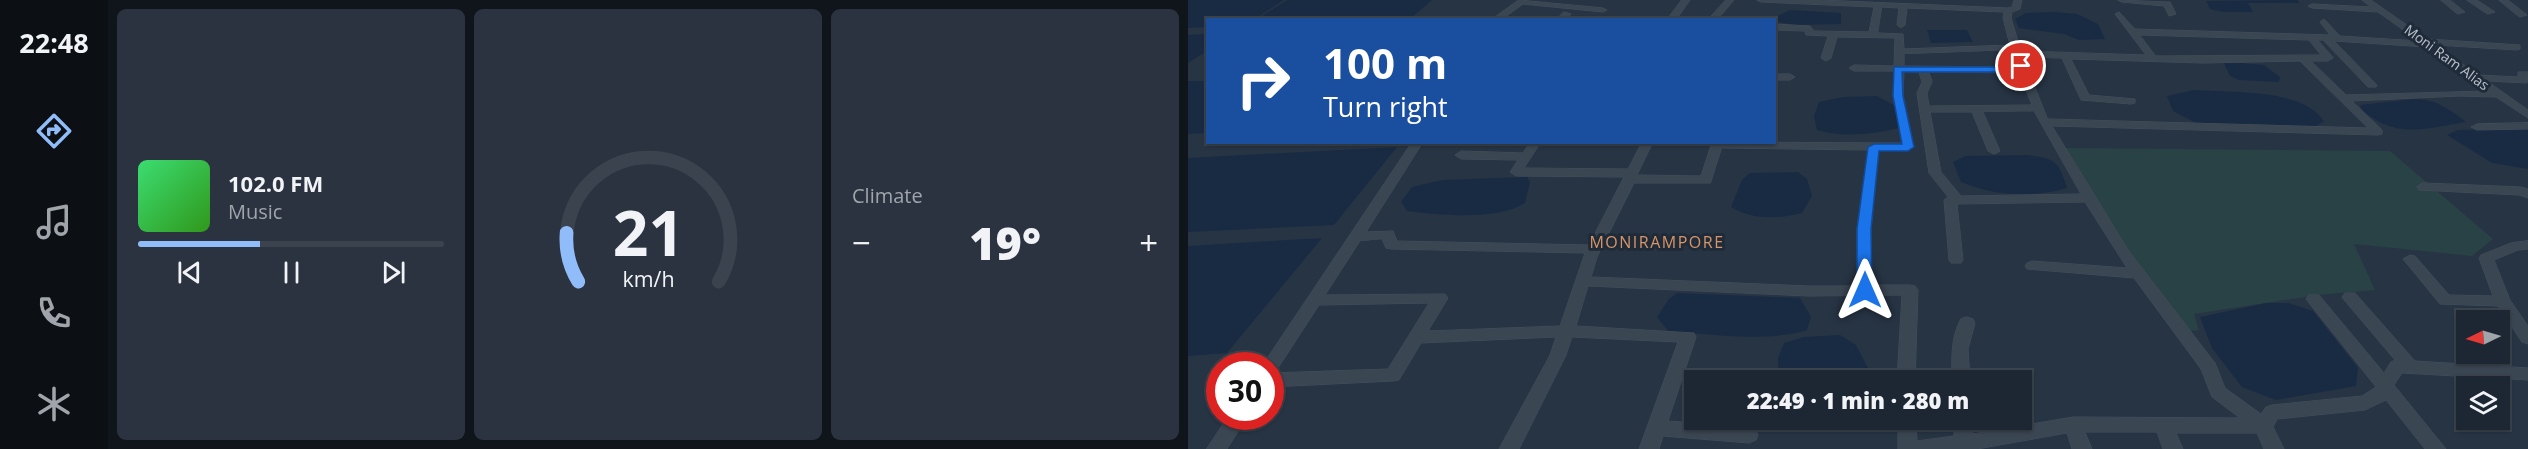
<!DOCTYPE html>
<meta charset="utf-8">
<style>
:root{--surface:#1d2733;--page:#2a333f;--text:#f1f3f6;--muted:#a0a5ac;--line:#3b444e;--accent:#91bcfa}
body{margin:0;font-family:"Open Sans",sans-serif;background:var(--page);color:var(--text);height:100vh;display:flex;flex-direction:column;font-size:22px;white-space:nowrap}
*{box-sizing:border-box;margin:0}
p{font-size:20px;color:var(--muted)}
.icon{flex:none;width:33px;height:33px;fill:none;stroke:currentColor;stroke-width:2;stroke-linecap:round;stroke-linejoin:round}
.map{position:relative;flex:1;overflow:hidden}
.details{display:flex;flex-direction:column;gap:9px;padding:9px;background:#10151c;width:1080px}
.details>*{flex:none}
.top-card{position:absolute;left:18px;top:18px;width:570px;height:126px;border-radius:0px;box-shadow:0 2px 4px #0004,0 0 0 2px var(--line);background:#1a4fa0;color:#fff;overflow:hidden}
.needle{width:39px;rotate:265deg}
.fabs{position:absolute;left:1268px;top:310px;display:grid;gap:12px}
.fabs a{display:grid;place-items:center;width:54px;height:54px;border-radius:0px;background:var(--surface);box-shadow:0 2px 4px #0004,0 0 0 2px var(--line);font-size:30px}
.speed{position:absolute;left:18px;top:352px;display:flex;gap:12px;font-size:30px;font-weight:700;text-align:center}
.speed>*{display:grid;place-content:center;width:78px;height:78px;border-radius:50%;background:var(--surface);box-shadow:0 2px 4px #0004,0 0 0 2px var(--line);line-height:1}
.speed .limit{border:9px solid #d22;background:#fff;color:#111}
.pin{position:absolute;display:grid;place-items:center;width:51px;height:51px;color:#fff;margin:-26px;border:3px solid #fff;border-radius:50%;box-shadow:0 2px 6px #0007}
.me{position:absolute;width:66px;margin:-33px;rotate:0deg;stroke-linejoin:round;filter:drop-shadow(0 0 4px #0008)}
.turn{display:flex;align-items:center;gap:21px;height:126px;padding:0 18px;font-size:27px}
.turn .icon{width:78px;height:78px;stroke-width:2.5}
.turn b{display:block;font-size:42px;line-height:51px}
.big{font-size:45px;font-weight:800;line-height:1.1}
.details .card{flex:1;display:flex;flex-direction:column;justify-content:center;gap:9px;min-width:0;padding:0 21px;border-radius:9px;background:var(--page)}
.details .dial{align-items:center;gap:0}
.dial svg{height:156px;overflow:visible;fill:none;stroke:var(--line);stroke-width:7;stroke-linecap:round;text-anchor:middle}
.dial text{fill:var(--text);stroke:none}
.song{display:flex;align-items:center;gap:18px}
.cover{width:72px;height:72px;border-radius:9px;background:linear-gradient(135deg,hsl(140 70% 55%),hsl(110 70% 35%))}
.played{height:6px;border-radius:3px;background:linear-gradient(90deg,var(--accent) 40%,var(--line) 40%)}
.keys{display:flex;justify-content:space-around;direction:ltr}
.heat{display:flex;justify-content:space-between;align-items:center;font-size:33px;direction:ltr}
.details .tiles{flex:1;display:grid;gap:9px;grid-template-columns:repeat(3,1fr)}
.trip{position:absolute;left:496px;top:370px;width:348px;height:60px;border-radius:0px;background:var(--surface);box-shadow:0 2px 4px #0004,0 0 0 2px var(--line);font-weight:800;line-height:60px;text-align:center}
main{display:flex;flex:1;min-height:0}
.tab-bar{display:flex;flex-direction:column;width:108px;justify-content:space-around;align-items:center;background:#0c1014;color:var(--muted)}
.tab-bar .icon{width:42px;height:42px}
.tab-bar .on{color:var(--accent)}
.tab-bar b{font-size:27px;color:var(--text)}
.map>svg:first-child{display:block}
.green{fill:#294245}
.water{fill:#192b43}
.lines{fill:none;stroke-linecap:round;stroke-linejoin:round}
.minor-casing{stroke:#454f5d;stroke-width:1}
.minor{fill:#3b4653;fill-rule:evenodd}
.route{fill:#1a73e8;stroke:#114b97;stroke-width:1.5}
.labels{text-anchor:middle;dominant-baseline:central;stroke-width:6;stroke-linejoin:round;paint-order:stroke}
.far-street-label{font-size:14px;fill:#b9c1cd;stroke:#202b39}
.neighbourhood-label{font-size:16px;letter-spacing:1.5px;fill:#d89668;stroke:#202b39}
</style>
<main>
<nav class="tab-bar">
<b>22:48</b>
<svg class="icon on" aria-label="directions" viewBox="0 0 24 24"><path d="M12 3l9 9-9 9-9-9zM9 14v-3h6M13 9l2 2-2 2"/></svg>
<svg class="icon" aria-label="music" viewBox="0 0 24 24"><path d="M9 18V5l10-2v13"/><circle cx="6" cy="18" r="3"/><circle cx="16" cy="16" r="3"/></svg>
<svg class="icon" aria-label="phone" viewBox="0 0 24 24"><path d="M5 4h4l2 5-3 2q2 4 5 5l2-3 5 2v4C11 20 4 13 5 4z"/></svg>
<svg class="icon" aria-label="climate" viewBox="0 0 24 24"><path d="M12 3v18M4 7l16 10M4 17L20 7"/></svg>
</nav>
<section class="details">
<div class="tiles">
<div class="card">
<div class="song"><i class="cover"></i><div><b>102.0 FM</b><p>Music</p></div></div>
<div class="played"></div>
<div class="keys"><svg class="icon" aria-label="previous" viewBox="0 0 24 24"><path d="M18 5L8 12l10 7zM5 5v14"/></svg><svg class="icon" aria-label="pause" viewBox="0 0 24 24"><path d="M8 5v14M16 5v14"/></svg><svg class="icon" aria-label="next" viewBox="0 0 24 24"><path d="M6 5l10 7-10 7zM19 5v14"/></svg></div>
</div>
<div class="card dial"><svg viewBox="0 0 100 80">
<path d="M14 69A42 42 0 1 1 86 69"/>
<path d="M14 69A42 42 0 0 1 8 44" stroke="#91bcfa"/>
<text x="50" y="56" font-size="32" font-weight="700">21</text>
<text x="50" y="72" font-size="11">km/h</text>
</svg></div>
<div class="card"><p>Climate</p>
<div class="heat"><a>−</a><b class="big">19°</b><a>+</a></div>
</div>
</div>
</section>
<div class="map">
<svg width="1340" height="449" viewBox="0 0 1340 449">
<rect width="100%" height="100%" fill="#273444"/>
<path class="green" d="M877,148L1202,151L1305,239L1284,256L1166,244L1187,290L1130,295L1006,314L1011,330L1002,331L938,253Z"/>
<g class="water">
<path d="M0,0H96L67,19L20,20L19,27L0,28Z"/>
<path d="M99,0H244L222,19H69Z"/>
<path d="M1109,0L1112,3H1060L1065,12H1036L1022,9L1018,1Z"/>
<path d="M602,10L653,13V24L606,25L590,22V16Z"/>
<path d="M866,12L889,14L910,24L917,39L891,40L876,34L831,28L827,19L838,13Z"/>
<path d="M739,30H779L785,42L743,43Z"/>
<path d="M19,34V51L0,63V35Z"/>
<path d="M1041,62L1076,65L1092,77L1091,82L1051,80L1042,76L1036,63Z"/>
<path d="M0,81H19V133L0,134Z"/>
<path d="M1007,90C1044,93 1114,88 1136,121L1128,126L1008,123L985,111L979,96Z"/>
<path d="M689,96L711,108L712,128C685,134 656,138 629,130L626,116L631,102L655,97Z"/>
<path d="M1226,99C1248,99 1261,109 1278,122C1245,127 1214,138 1185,118C1179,114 1174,112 1172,105Z"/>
<path d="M1340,129V169L1304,163L1259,135L1270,130Z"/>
<path d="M209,147L146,225L0,232V158Z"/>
<path d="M840,155C868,159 870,161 879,188C845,198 806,196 773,182L765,162L777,156Z"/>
<path d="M610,172L619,179L624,196L614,213C590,219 565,220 543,207L554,180L562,173Z"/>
<path d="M339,177L342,182L337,203C308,221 252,215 219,211L213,202L224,187L254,180Z"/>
<path d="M134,238L39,353L0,356V246Z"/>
<path d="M489,293L612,298L623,317L619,330C575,343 525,334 480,331L469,317L481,299Z"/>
<path d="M1078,303H1100L1125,311L1170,368L1168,386L1088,400L1054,387L1024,348L1012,317Z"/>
<path d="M652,335L668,345L680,368L675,381H591L590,358L596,343L616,337Z"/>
</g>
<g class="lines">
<defs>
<g id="minor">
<path d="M331,0L415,8L419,10L415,12L335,4L313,20H303Z"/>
<path d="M494,0H502L488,20H479Z"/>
<path d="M538,0H546L529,20H520Z"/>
<path d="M569,0H632L820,8L824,7L826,0H834L832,9L824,12L823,18L833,51L958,55L927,14L931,12L947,29L1142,35L1132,22L1136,19L1152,36L1231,41L1190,12L1124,8L1120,6L1124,4L1183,7L1174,0H1183L1239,39L1332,45V49L1329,50L1248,45L1290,75L1330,77V72H1340L1339,83L1299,81L1340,110V118L1308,97L1271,96L1164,101L1194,130V134L1190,135L864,126L940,250L1027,363L1037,388L1073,414L1078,407L1084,405L1174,396L1188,387L1121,303L1118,299L1121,295H1131L1196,373L1203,362L1207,360L1157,301L1154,297L1157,293H1167L1227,361L1340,368V380L1214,373L1206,385L1258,449H1237L1198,400L1177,410L1089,419L1085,427L1096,449H1076L1069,433H988L995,449H975L969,432H897L904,449H884L879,433L789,449H710V420H728L729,441L766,436V420H784L785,434L885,417L1052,418L1024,397L1013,369L946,278L839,269L837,266L839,263L844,261L939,268L897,202L769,204L775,260L773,263H763L761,260L756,200L760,197L741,173L729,93L734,82L731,72L716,71L715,95L726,147L720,150H691L683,229L684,285H722L727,286L730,290L727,381H709L714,295L621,296L400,286L388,326L506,333L508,337L480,421L561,427L568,430L570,435L568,440L561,443L475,436L471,449H451L490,342L384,337L378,355L331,449H311L362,355L368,337L233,343L211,380L205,381L82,387V373L200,369L241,303L131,305L88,371L82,373V366H74L224,142H235L178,232L205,231L209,241L401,245L436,177L328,176L322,172L330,160L273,159L267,155L273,151L335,153L342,142H353L336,168L440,169L454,142H465L449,175L513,176L524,142L714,143L705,95L706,71H666L661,68L666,65L706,66L707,38L649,37L643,58L638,61L633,58L640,36L618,35L617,31L586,30V24L622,26L626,31L681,32L686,7L573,2ZM694,7L711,8L709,25L713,28L717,25L719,8L816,12L815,18L822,45L716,49L715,34L690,33ZM952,35L1121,40L1133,55L968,56ZM1130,40H1135L1180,87H1188L1189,85L1146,41L1239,47L1299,91L1158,95L1123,61H1140L1145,58ZM824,50L829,67L716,66V54ZM835,57L874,58L893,100L943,104L947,103V99L901,95L883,59L1014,63L1112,61L1180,128L860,119ZM741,72L831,73L844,105L741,106L739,93L744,82ZM846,111L893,194L773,196L753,172L742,112H784L800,151L806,154L812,151L795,112ZM534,148L680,150L669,229V286H621L403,277L409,257L446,183H522ZM194,239L198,248L203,249L397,253L372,326L240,331L260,298L257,294L137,295L172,241Z"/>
<path d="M930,0L979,2H982L988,14L981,16L976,6L934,2Z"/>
<path d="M1253,0H1262L1277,12L1270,14Z"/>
<path d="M1279,0H1289L1307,12L1300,14Z"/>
<path d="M1311,0H1320L1339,15L1332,17Z"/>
<path d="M376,12L383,14L378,20H368Z"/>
<path d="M586,74H602L607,77L602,80H586Z"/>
<path d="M1340,123V129L1289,130L1283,127L1289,124Z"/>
<path d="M1235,183L1333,187L1340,189V198L1331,195L1231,190L1229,187Z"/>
<path d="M1340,241V249L1330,250L1306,260L1322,300L1340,326V344L1334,342L1310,306L1252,304L1215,259L1222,255L1227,256L1261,295L1305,296L1291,258L1293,255L1323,243Z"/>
<path d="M779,317L785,319L787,323L780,349L782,381H764C764,360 762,338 773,319Z"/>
<path d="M40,417H59L39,449H19Z"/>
</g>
</defs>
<use href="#minor" class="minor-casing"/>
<use href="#minor" class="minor"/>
</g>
<path class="route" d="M833,64L838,66V72H714L715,96L726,147L720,151H691L683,229L684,290L682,294H671L669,290V229L680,147L686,144H714L705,96L706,67H828Z"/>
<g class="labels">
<g class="far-street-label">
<text transform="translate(1259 57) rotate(36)">Moni Ram Alias</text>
</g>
<g class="neighbourhood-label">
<text x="469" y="242">MONIRAMPORE</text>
</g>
</g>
</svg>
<div class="fabs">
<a><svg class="needle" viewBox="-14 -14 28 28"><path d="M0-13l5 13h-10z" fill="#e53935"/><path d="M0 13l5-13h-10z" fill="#a0a5ac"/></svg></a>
<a><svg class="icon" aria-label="layers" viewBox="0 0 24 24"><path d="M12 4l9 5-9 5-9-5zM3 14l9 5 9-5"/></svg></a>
</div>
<div class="speed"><div class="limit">30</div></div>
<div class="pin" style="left:833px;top:66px;background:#d93025"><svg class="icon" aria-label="arrive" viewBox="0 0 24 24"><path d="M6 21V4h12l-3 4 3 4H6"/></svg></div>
<svg class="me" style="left:677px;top:290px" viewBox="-20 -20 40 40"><path d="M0-17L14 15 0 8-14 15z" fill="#1a73e8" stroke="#fff" stroke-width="4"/></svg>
<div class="trip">22:49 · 1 min · 280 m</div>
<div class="top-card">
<div class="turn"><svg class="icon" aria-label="right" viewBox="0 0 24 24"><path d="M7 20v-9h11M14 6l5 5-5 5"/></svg><div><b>100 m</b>Turn right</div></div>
</div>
</div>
</main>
